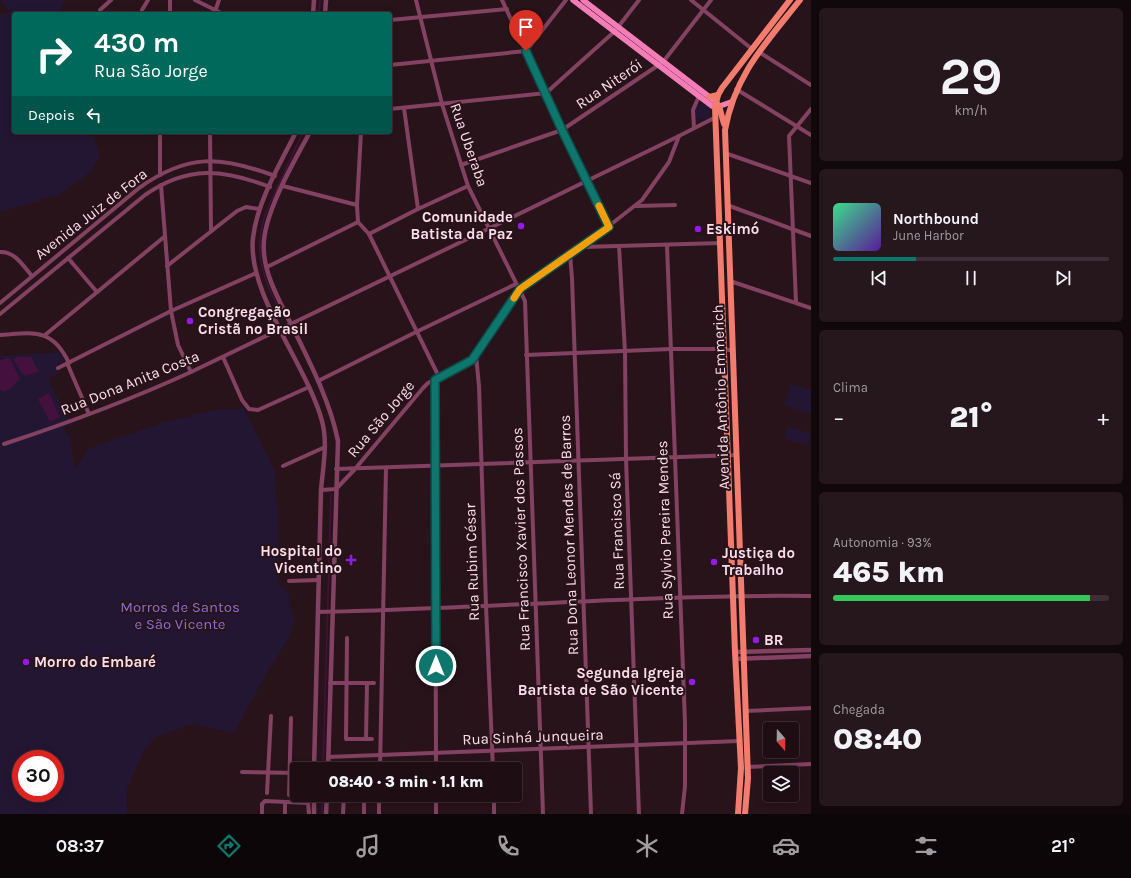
<!DOCTYPE html>
<html lang="pt">
<meta charset="utf-8">
<style>
:root{--surface:#1e0e14;--page:#26171d;--text:#f1f3f6;--muted:#a19ca0;--line:#3c2e34;--accent:#0f766e}
body{margin:0;font-family:Karla,sans-serif;background:var(--page);color:var(--text);height:100vh;display:flex;flex-direction:column;font-size:15px;white-space:nowrap}
*{box-sizing:border-box;margin:0}
p{font-size:13px;color:var(--muted)}
.icon{flex:none;width:22px;height:22px;fill:none;stroke:currentColor;stroke-width:2;stroke-linecap:round;stroke-linejoin:round}
.map{position:relative;flex:1;overflow:hidden}
.details{display:flex;flex-direction:column;gap:8px;padding:8px;background:#10080b;width:320px}
.details>*{flex:none}
.banner{position:absolute;left:12px;top:12px;width:380px;height:122px;border-radius:4px;box-shadow:0 2px 10px #0003,0 0 0 1px var(--line);background:#00695c;color:#fff;overflow:hidden}
.needle{width:26px;rotate:160deg}
.tools{position:absolute;left:763px;top:722px;display:grid;gap:8px}
.tools a{display:grid;place-items:center;width:36px;height:36px;border-radius:4px;background:var(--surface);box-shadow:0 2px 10px #0003,0 0 0 1px var(--line);font-size:20px}
.speed{position:absolute;left:12px;top:750px;display:flex;gap:8px;font-size:20px;font-weight:700;text-align:center}
.speed>*{display:grid;place-content:center;width:52px;height:52px;border-radius:50%;background:var(--surface);box-shadow:0 2px 10px #0003,0 0 0 1px var(--line);line-height:1}
.speed .limit{border:6px solid #d22;background:#fff;color:#111}
.pin{position:absolute;display:grid;place-items:center;width:34px;height:34px;color:#fff;margin:-41px -17px;border-radius:50% 50% 50% 0;rotate:-45deg;box-shadow:0 0 4px #0007}
.pin .icon{rotate:45deg}
.me{position:absolute;width:44px;margin:-22px;rotate:0deg;stroke-linejoin:round;filter:drop-shadow(0 0 3px #0008)}
.turn{display:flex;align-items:center;gap:14px;height:84px;padding:0 16px;font-size:18px}
.turn .icon{width:52px;height:52px;stroke-width:2.5}
.turn b{display:block;font-size:28px;line-height:34px}
.then{display:flex;align-items:center;height:38px;padding:0 16px;background:#0003;gap:8px;font-size:15px}
.big{font-size:30px;font-weight:800;line-height:1.1}
.details .card{flex:1;display:flex;flex-direction:column;justify-content:center;gap:6px;min-width:0;padding:0 14px;border-radius:6px;background:var(--page)}
.details .dial{align-items:center;gap:0}
.dial b{font-size:52px;line-height:1}
.song{display:flex;align-items:center;gap:12px}
.cover{width:48px;height:48px;border-radius:6px;background:linear-gradient(135deg,hsl(150 70% 55%),hsl(270 70% 35%))}
.played{height:4px;border-radius:2px;background:linear-gradient(90deg,var(--accent) 30%,var(--line) 30%)}
.keys{display:flex;justify-content:space-around;direction:ltr}
.heat{display:flex;justify-content:space-between;align-items:center;font-size:22px;direction:ltr}
.charge{height:6px;border-radius:3px;background:linear-gradient(90deg,#34c759 93%,var(--line) 0)}
.trip{position:absolute;left:290px;top:762px;width:232px;height:40px;border-radius:4px;background:var(--surface);box-shadow:0 2px 10px #0003,0 0 0 1px var(--line);font-weight:800;line-height:40px;text-align:center}
.dock{display:flex;height:64px;justify-content:space-around;align-items:center;background:#0c0608;color:var(--muted)}
.dock .icon{width:28px;height:28px}
.dock .on{color:var(--accent)}
.dock b{font-size:18px;color:var(--text)}
main{display:flex;flex:1;min-height:0}
.map>svg:first-child{display:block}
.green{fill:#231632;fill-rule:evenodd}
.water{fill:#44103e}
.lines{fill:none;stroke-linecap:round;stroke-linejoin:round}
.stream{stroke:#44103e;stroke-width:1.5}
.minor{stroke:#834261;stroke-width:4}
.tertiary{stroke:#834261;stroke-width:4.5}
.secondary{stroke:#f47db7;stroke-width:5.5}
.primary{stroke:#f27c6e;stroke-width:6}
.route-casing{stroke:#0a4d48;stroke-width:10}
.route{stroke:#0f766e;stroke-width:7}
.slow{stroke:#f59e0b;stroke-width:7}
.poi-dot{fill:#941aeb;stroke:#28131a;stroke-width:1.5}
.labels{text-anchor:middle;dominant-baseline:central;stroke-width:4;stroke-linejoin:round;paint-order:stroke}
.street-label{font-size:15px;fill:#fcddea;stroke:#28131a}
.poi-label{font-size:15px;font-weight:bold;fill:#fcddea;stroke:#28131a;text-anchor:start}
.park-label{font-size:15px;fill:#876ed7;stroke:#28131a}
</style>
<main>
<div class="map">
<svg width="811" height="814" viewBox="0 0 811 814">
<rect width="100%" height="100%" fill="#28131a"/>
<g class="green">
<path d="M0,0H65L59,14H14V132H93L100,156L90,172L59,195L0,212V16L10,12Z"/>
<circle cx="702" cy="112" r="8"/>
<path d="M59,352L64,361L57,364L60,372L48,378L67,417H70L73,425L63,428L71,439L72,454L76,468L88,449L107,442L159,424L219,409H244L275,471L279,539L277,583L288,592L294,622L288,640L266,674L234,733L192,724L154,738L142,755L127,789V814H0V356ZM21,759H55V793H21Z"/>
<path d="M791,384L811,390V414L784,405Z"/>
<path d="M788,426L811,434L808,446L784,438Z"/>
</g>
<g class="water">
<path d="M18,357H31L39,372L24,376L13,359Z"/>
<path d="M4,359H10L20,379L8,390L3,392L0,389V360Z"/>
<path d="M49,393L60,417L50,422L38,399Z"/>
</g>
<g class="lines">
<g class="stream">
<path d="M319,14L320,0"/>
<path d="M283,319C265,280 251,255 266,212L303,132"/>
<path d="M323,769L331,494"/>
<path d="M322,814V795"/>
</g>
<g class="minor">
<path d="M195,0L223,14"/>
<path d="M416,0L442,104L468,186L525,301L543,814"/>
<path d="M502,0L562,130L609,227"/>
<path d="M691,0L752,49"/>
<path d="M100,10L111,0"/>
<path d="M142,10L148,0"/>
<path d="M170,14V0"/>
<path d="M214,14L219,0"/>
<path d="M390,20L507,9"/>
<path d="M759,52L811,85"/>
<path d="M390,65L526,51L566,0"/>
<path d="M736,89L811,135"/>
<path d="M404,108L418,209"/>
<path d="M390,109L546,93L615,31L639,0"/>
<path d="M694,128L693,110L699,96"/>
<path d="M160,132V175"/>
<path d="M210,132L211,231"/>
<path d="M361,132L357,205L358,222L369,234L439,377"/>
<path d="M725,153L811,183"/>
<path d="M461,165L562,130L663,62L711,0"/>
<path d="M161,185L171,311L178,345L191,372"/>
<path d="M283,186L357,205"/>
<path d="M727,205L811,236"/>
<path d="M636,206L675,205"/>
<path d="M369,234L418,209L468,186"/>
<path d="M667,245L685,723V786L682,814"/>
<path d="M619,246L625,352L626,459L639,814"/>
<path d="M583,247L721,243"/>
<path d="M0,252C15,251 23,266 32,276"/>
<path d="M570,255L572,278L591,814"/>
<path d="M68,258L97,292"/>
<path d="M167,266L237,211L246,207L259,209"/>
<path d="M267,267L358,222"/>
<path d="M730,281L811,308"/>
<path d="M796,302L789,136L811,109"/>
<path d="M0,303L139,188C188,153 221,156 275,176"/>
<path d="M0,314L145,195C188,165 223,169 270,187"/>
<path d="M0,335C33,333 52,327 69,363"/>
<path d="M45,335L164,237"/>
<path d="M476,355L479,386L486,606L493,769"/>
<path d="M526,355L671,349H725L733,351"/>
<path d="M223,357L242,400L249,409L258,410L309,387"/>
<path d="M67,363L89,414"/>
<path d="M58,368L171,311L256,273"/>
<path d="M435,379L436,769"/>
<path d="M318,381L416,332L516,284"/>
<path d="M4,444C68,423 130,400 191,372L488,229L679,136L716,117"/>
<path d="M283,466L325,447"/>
<path d="M336,469L737,455"/>
<path d="M321,490L336,489L355,469L423,388L428,383L472,360L520,289L582,247L642,200L669,162L679,136"/>
<path d="M289,581L319,580"/>
<path d="M318,612C483,609 647,594 811,596"/>
<path d="M347,638L346,739H372"/>
<path d="M330,683H374"/>
<path d="M745,711L811,708"/>
<path d="M366,739L367,683"/>
<path d="M328,757L739,741"/>
<path d="M747,767L811,764"/>
<path d="M345,769V763"/>
<path d="M380,769L386,468"/>
<path d="M242,772L297,773"/>
<path d="M267,793L271,716"/>
<path d="M289,795L291,718"/>
<path d="M344,795L364,796"/>
<path d="M436,795V814"/>
<path d="M494,795V814"/>
<path d="M262,814V804L265,801L308,803L309,814"/>
<path d="M285,814V802"/>
<path d="M343,814L344,795"/>
<path d="M364,814V795"/>
<path d="M379,814V795"/>
</g>
<g class="tertiary">
<path d="M313,14L314,0"/>
<path d="M325,14L326,0"/>
<path d="M296,132C280,164 257,202 253,238C247,294 307,365 322,421C328,443 323,467 321,490L314,769"/>
<path d="M310,132C294,161 267,208 264,240C261,270 279,300 292,326C310,363 330,401 338,441L328,769"/>
<path d="M735,652L811,650"/>
<path d="M735,659L811,656"/>
<path d="M314,814V795"/>
<path d="M326,814L327,795"/>
</g>
<g class="secondary">
<path d="M573,0L712,106H720L731,102"/>
<path d="M583,0L716,102"/>
</g>
<g class="primary">
<path d="M709,97L718,95"/>
<path d="M716,102L719,106L724,124"/>
<path d="M738,814L741,768L735,652L715,107L718,95L722,88L790,0"/>
<path d="M745,814L748,778L725,130C735,74 766,43 800,0"/>
</g>
</g>
<g class="lines">
<defs>
<path id="route" d="M436,666L435,380L472,360L520,289L609,227L562,130L526,51"/>
</defs>
<use href="#route" class="route-casing"/>
<use href="#route" class="route"/>
<path class="slow" d="M514,298L520,289L609,227L599,206"/>
</g>
<g class="poi-dot">
<circle cx="521" cy="226" r="4"/>
<circle cx="698" cy="229" r="4"/>
<circle cx="190" cy="321" r="4"/>
<path d="M349 554h4v4h4v4h-4v4h-4v-4h-4v-4h4z"/>
<circle cx="714" cy="562" r="4"/>
<circle cx="756" cy="640" r="4"/>
<circle cx="26" cy="662" r="4"/>
<circle cx="692" cy="682" r="4"/>
</g>
<g class="labels">
<g class="street-label">
<text transform="translate(609 84) rotate(-34)">Rua Niterói</text>
<text transform="translate(469 145) rotate(71)">Rua Uberaba</text>
<text transform="translate(91 214) rotate(-38)">Avenida Juiz de Fora</text>
<text transform="translate(130 383) rotate(-22)">Rua Dona Anita Costa</text>
<text transform="translate(721 397) rotate(-92)">Avenida Antônio Emmerich</text>
<text transform="translate(381 419) rotate(-50)">Rua São Jorge</text>
<text transform="translate(665 530) rotate(-92)">Rua Sylvio Pereira Mendes</text>
<text transform="translate(617 531) rotate(-92)">Rua Francisco Sá</text>
<text transform="translate(569 535) rotate(-92)">Rua Dona Leonor Mendes de Barros</text>
<text transform="translate(521 539) rotate(-92)">Rua Francisco Xavier dos Passos</text>
<text transform="translate(472 562) rotate(-92)">Rua Rubim César</text>
<text transform="translate(533 737) rotate(-2)">Rua Sinhá Junqueira</text>
</g>
<g class="poi-label">
<text x="513" y="217" text-anchor="end">Comunidade<tspan x="513" dy="17">Batista da Paz</tspan></text>
<text x="706" y="229">Eskimó</text>
<text x="198" y="312">Congregação<tspan x="198" dy="17">Cristã no Brasil</tspan></text>
<text x="342" y="551" text-anchor="end">Hospital do<tspan x="342" dy="17">Vicentino</tspan></text>
<text x="722" y="553">Justiça do<tspan x="722" dy="17">Trabalho</tspan></text>
<text x="764" y="640">BR</text>
<text x="34" y="662">Morro do Embaré</text>
<text x="684" y="673" text-anchor="end">Segunda Igreja<tspan x="684" dy="17">Bartista de São Vicente</tspan></text>
</g>
<g class="park-label">
<text x="180" y="607">Morros de Santos<tspan x="180" dy="17">e São Vicente</tspan></text>
</g>
</g>
</svg>
<div class="tools">
<a><svg class="needle" viewBox="-14 -14 28 28"><path d="M0-13l5 13h-10z" fill="#e53935"/><path d="M0 13l5-13h-10z" fill="#a19ca0"/></svg></a>
<a><svg class="icon" aria-label="layers" viewBox="0 0 24 24"><path d="M12 4l9 5-9 5-9-5zM3 14l9 5 9-5"/></svg></a>
</div>
<div class="speed"><div class="limit">30</div></div>
<div class="pin" style="left:526px;top:51px;background:#d93025"><svg class="icon" aria-label="arrive" viewBox="0 0 24 24"><path d="M6 21V4h12l-3 4 3 4H6"/></svg></div>
<svg class="me" style="left:436px;top:666px" viewBox="-20 -20 40 40"><circle r="17" fill="#0f766e" stroke="#fff" stroke-width="3"/><path d="M0-11L8 9 0 5-8 9z" fill="#fff"/></svg>
<div class="trip">08:40 · 3 min · 1.1 km</div>
<div class="banner">
<div class="turn"><svg class="icon" aria-label="right" viewBox="0 0 24 24"><path d="M7 20v-9h11M14 6l5 5-5 5"/></svg><div><b>430 m</b>Rua São Jorge</div></div>
<div class="then">Depois<svg class="icon" aria-label="left" viewBox="0 0 24 24"><path d="M17 20v-9H6M10 6l-5 5 5 5"/></svg></div>
</div>
</div>
<section class="details">
<div class="card dial"><b>29</b><p>km/h</p></div>
<div class="card">
<div class="song"><i class="cover"></i><div><b>Northbound</b><p>June Harbor</p></div></div>
<div class="played"></div>
<div class="keys"><svg class="icon" aria-label="previous" viewBox="0 0 24 24"><path d="M18 5L8 12l10 7zM5 5v14"/></svg><svg class="icon" aria-label="pause" viewBox="0 0 24 24"><path d="M8 5v14M16 5v14"/></svg><svg class="icon" aria-label="next" viewBox="0 0 24 24"><path d="M6 5l10 7-10 7zM19 5v14"/></svg></div>
</div>
<div class="card"><p>Clima</p>
<div class="heat"><a>−</a><b class="big">21°</b><a>+</a></div>
</div>
<div class="card"><p>Autonomia · 93%</p><b class="big">465 km</b><div class="charge"></div></div>
<div class="card"><p>Chegada</p><b class="big">08:40</b></div>
</section>
</main>
<nav class="dock">
<b>08:37</b>
<svg class="icon on" aria-label="directions" viewBox="0 0 24 24"><path d="M12 3l9 9-9 9-9-9zM9 14v-3h6M13 9l2 2-2 2"/></svg>
<svg class="icon" aria-label="music" viewBox="0 0 24 24"><path d="M9 18V5l10-2v13"/><circle cx="6" cy="18" r="3"/><circle cx="16" cy="16" r="3"/></svg>
<svg class="icon" aria-label="phone" viewBox="0 0 24 24"><path d="M5 4h4l2 5-3 2q2 4 5 5l2-3 5 2v4C11 20 4 13 5 4z"/></svg>
<svg class="icon" aria-label="climate" viewBox="0 0 24 24"><path d="M12 3v18M4 7l16 10M4 17L20 7"/></svg>
<svg class="icon" aria-label="car" viewBox="0 0 24 24"><path d="M5 17H2v-5l4-1 3-4h7l3 4 3 1v5h-3M9 17h6M6 11h13"/><circle cx="7" cy="17" r="2"/><circle cx="17" cy="17" r="2"/></svg>
<svg class="icon" aria-label="filters" viewBox="0 0 24 24"><path d="M4 7h16M4 17h16"/><circle cx="9" cy="7" r="2"/><circle cx="15" cy="17" r="2"/></svg>
<b>21°</b>
</nav>
